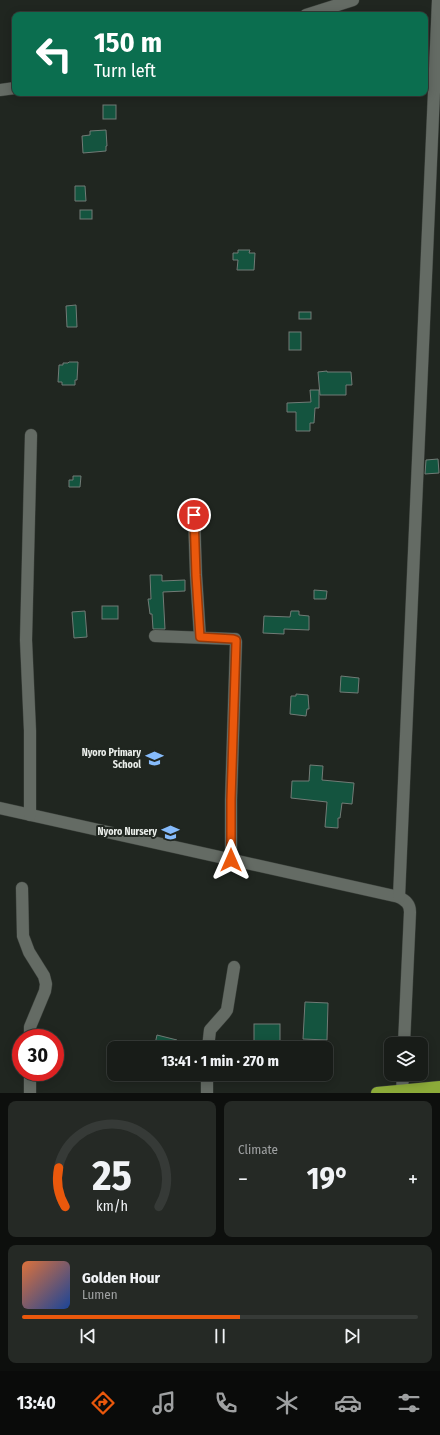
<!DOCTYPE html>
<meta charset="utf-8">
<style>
:root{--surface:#181c18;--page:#252925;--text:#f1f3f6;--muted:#9fa1a2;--line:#363a37;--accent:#ea580c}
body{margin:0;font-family:"Fira Sans Condensed",sans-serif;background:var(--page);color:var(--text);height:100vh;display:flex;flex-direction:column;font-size:15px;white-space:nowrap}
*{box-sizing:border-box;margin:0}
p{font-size:13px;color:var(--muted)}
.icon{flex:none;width:22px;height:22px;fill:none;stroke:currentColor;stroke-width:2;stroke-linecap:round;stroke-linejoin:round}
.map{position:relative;height:1093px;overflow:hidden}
.panel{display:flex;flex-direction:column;gap:8px;padding:8px;background:#0d0f0d;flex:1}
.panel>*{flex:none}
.banner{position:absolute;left:12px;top:12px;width:416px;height:84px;border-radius:8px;box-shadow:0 2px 10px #0003,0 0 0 1px var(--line);background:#0b6e4f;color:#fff;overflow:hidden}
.buttons{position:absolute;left:384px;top:1037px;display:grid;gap:8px}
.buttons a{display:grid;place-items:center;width:44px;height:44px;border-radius:8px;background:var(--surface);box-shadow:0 2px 10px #0003,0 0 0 1px var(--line);font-size:20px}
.speed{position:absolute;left:12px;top:1029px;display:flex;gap:8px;font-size:20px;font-weight:700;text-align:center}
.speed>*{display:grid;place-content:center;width:52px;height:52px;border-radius:50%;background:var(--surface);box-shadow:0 2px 10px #0003,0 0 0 1px var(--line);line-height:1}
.speed .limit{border:6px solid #d22;background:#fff;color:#111}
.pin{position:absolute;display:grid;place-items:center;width:34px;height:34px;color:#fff;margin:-17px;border:2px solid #fff;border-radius:50%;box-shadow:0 1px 4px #0007}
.me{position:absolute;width:44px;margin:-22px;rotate:0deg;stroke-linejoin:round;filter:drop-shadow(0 0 3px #0008)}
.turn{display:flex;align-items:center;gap:14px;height:84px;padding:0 16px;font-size:18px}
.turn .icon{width:52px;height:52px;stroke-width:2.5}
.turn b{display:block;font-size:28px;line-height:34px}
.big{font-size:30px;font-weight:700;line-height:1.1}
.panel .tile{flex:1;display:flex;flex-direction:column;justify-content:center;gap:6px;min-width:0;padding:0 14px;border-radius:8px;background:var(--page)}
.panel .dial{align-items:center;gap:0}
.dial svg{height:104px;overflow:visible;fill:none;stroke:var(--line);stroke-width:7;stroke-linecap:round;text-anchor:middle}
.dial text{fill:var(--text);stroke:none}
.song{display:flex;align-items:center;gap:12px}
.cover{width:48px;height:48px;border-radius:6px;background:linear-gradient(135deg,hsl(20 70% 55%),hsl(220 70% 35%))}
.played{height:4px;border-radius:2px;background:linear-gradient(90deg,var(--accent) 55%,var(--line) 55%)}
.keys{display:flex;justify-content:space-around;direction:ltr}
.heat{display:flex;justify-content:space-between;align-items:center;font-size:22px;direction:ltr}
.panel .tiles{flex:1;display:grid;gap:8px;grid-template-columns:1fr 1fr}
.tile:last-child{grid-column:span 2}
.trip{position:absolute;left:107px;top:1041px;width:226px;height:40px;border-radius:8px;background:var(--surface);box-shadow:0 2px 10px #0003,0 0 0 1px var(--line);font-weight:700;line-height:40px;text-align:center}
.menu{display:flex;height:64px;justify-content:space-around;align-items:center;background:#0a0b0a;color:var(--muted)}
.menu .icon{width:28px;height:28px}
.menu .selected{color:var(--accent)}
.menu b{font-size:18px;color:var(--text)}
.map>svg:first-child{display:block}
.building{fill:#14543f;stroke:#717b76}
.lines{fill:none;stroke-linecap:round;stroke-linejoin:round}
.minor-casing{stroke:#3b403b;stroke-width:13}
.highway-casing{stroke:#3b403b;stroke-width:13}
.minor{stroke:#646b64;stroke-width:12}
.highway{stroke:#8cab39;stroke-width:12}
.route-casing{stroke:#983908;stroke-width:10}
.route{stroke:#ea580c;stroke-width:7}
.labels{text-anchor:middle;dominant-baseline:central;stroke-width:4;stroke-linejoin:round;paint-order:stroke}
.poi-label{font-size:10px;font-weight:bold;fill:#eaeeea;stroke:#202620;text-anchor:end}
</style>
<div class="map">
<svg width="440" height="1093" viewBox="0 0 440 1093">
<rect width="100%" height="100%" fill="#202620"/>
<g class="building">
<rect x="103" y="105" width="13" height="14"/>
<path d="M106,130L107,146H106V151L83,153L82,136L90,135V131Z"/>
<path d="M75,186H85L86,201H75Z"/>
<rect x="80" y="210" width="12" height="9"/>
<path d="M238,250H250L249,253H255L254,270H237L238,260H233V253H238Z"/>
<path d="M76,305L77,327H67L66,306Z"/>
<rect x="299" y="312" width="12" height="7"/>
<rect x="289" y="332" width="12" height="18"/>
<path d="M69,362H78L77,380H75V385H62V382H58L59,365H63V363H68Z"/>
<path d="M327,371V372H351L352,385H346V395H320L318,372Z"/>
<path d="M310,390H319V408H315L314,423H310V431H296V412H287V403L311,402Z"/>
<path d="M438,459L439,473L425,474L426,460Z"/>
<path d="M73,476H81L80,487H69V480H73Z"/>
<path d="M150,575H162V581L185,580V591L163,592L165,629H153L152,614H150L148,599H151Z"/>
<path d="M314,590L327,591L326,599H314Z"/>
<rect x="102" y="606" width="16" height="13"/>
<path d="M85,611L87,637L74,638L72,612Z"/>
<path d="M291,611H299V615L309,616V630L284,629V634L263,633L264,616L290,617Z"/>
<path d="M341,676L359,678L358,693L340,692Z"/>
<path d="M296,694L308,695L309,709H307L306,716L290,714L291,696H296Z"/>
<path d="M310,765L323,766L322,780L354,783L352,804L342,803L340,818H338V828L325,827L327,802L291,798L292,781H309Z"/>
<path d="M305,1002L328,1003L327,1040L303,1039Z"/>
<rect x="254" y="1024" width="26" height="24"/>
<path d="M157,1035L177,1040L175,1048L155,1044Z"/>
</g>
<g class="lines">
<defs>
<g id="minor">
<path d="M306,15L353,0"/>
<path d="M0,90L15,88"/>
<path d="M194,515L196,575L200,637"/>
<path d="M155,636L233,639H235L236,642L231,800V860"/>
<path d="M0,808L399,897C406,901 410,904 410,912L404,1044"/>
<path d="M30,815V731L26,640L31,435"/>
<path d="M22,888L23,936L29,952L44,976L46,984L45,991L30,1027V1038"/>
<path d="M399,897L438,0"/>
<path d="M208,1048L210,1030L225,1013L227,1010L234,967"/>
<path d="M402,1091L403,1074"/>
<path d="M30,1093V1072"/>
<path d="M207,1093V1074"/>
</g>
<path id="highway" d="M377,1093L440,1087"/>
</defs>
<use href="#minor" class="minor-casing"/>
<use href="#highway" class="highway-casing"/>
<use href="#minor" class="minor"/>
<use href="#highway" class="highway"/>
</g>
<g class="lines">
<defs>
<path id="route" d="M194,515L196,575L200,637L233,639L236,640V642L231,800V860"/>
</defs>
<use href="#route" class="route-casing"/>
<use href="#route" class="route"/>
</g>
<defs>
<symbol id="school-bare" viewBox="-9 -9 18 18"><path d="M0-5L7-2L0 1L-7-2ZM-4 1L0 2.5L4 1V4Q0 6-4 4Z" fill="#86bbfb" stroke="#202620" stroke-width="2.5" paint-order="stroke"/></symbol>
</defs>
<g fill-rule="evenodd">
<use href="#school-bare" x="142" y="746" width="25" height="25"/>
<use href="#school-bare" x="158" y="820" width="25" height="25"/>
</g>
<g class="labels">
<g class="poi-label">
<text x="141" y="753">Nyoro Primary<tspan x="141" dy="12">School</tspan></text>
<text x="157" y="832">Nyoro Nursery</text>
</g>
</g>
</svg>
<div class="buttons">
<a><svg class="icon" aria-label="layers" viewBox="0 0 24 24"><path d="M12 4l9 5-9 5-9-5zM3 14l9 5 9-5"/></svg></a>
</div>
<div class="speed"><div class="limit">30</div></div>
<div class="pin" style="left:194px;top:515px;background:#d93025"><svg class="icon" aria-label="arrive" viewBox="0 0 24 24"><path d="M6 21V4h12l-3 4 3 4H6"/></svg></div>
<svg class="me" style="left:231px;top:860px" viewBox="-20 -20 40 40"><path d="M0-17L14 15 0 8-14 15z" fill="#ea580c" stroke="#fff" stroke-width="4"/></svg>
<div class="trip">13:41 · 1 min · 270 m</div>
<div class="banner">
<div class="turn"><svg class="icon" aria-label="left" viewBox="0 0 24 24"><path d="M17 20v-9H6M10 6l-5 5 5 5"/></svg><div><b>150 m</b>Turn left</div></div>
</div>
</div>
<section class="panel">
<div class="tiles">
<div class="tile dial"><svg viewBox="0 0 100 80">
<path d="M14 69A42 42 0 1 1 86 69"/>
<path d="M14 69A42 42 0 0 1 9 39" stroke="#ea580c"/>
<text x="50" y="56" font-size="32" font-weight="700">25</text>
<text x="50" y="72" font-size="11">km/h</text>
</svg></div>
<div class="tile"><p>Climate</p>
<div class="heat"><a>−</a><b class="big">19°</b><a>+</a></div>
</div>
<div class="tile">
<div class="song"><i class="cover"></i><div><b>Golden Hour</b><p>Lumen</p></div></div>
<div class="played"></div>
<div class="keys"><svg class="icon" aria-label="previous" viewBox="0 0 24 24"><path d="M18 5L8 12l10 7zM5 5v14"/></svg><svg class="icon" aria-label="pause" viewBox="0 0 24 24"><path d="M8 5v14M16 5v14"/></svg><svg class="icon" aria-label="next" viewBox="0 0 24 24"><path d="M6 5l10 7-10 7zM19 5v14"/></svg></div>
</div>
</div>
</section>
<nav class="menu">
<b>13:40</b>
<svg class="icon selected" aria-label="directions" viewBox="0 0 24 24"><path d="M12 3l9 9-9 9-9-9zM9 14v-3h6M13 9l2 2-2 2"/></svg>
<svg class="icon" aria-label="music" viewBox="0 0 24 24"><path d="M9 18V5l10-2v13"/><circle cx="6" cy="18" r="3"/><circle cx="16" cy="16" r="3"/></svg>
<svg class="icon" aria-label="phone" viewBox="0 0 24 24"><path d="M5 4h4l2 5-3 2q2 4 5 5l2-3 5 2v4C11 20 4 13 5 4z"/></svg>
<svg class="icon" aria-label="climate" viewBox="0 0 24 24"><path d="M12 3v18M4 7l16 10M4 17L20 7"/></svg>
<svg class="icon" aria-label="car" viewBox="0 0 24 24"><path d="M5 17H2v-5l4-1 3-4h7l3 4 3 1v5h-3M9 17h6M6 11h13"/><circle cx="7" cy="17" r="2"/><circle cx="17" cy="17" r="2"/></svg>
<svg class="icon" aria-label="filters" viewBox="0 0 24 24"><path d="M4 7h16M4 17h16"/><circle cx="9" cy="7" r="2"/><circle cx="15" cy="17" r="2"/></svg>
</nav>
